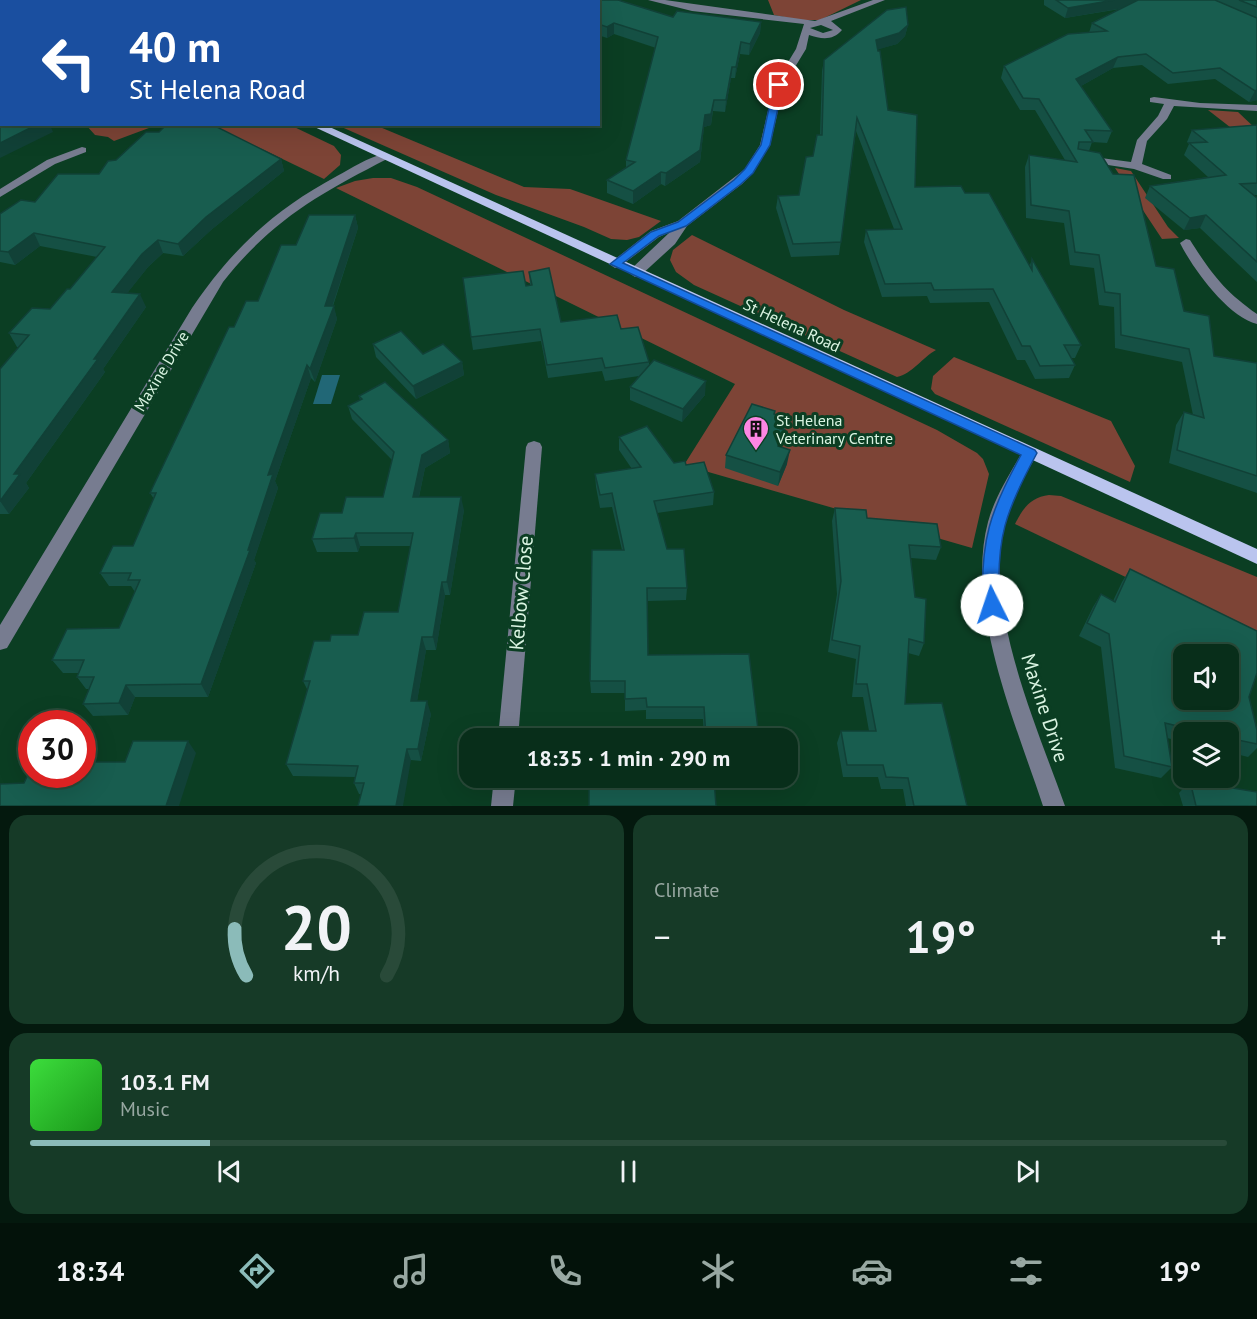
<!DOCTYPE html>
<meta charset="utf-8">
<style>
:root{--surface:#082e1a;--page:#163a27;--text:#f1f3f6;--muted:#98a8a2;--line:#294a39;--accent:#8bbbb9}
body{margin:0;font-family:"PT Sans",sans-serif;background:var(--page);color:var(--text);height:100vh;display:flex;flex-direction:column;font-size:22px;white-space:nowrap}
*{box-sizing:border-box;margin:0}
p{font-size:20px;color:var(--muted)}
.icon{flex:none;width:33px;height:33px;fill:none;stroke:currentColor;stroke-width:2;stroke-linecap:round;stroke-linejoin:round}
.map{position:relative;height:806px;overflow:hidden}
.panel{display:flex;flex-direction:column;gap:9px;padding:9px;background:#04190e;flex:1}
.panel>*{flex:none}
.hud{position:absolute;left:0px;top:0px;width:600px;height:126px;box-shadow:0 6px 24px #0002,0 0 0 2px var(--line);background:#1a4fa0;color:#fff;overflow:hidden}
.controls{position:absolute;left:1173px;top:644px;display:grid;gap:12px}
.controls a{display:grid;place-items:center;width:66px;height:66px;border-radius:12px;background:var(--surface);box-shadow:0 6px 24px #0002,0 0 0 2px var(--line);font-size:30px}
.speed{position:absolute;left:18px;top:710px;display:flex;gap:12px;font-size:30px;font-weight:700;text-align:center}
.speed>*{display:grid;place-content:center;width:78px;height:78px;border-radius:50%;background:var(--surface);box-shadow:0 6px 24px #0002,0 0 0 2px var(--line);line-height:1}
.speed .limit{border:9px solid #d22;background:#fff;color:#111}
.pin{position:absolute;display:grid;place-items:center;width:51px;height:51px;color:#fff;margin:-26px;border:3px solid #fff;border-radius:50%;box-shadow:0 2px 6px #0007}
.me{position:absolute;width:66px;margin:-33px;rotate:356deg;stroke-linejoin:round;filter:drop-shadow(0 0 4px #0008)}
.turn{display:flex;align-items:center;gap:21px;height:126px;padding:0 30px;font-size:27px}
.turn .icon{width:78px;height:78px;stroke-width:2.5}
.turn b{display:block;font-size:42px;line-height:51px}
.big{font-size:45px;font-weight:700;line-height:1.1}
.panel .widget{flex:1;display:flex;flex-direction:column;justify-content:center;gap:9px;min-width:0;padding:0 21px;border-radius:18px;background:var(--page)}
.panel .dial{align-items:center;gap:0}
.dial svg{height:156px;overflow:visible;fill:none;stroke:var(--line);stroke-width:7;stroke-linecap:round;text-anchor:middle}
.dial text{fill:var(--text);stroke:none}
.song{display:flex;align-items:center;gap:18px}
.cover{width:72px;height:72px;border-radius:9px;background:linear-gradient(135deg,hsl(120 70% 55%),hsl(120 70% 35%))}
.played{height:6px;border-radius:3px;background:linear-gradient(90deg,var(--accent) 15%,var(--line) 15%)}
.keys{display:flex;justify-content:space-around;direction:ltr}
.heat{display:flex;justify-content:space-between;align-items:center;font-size:33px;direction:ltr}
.panel .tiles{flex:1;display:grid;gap:9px;grid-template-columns:1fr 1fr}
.widget:last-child{grid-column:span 2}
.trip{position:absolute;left:459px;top:728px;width:339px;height:60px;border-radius:18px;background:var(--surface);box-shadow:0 6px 24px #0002,0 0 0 2px var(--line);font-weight:700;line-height:60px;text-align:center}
.tab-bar{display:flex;height:96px;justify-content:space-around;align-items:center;background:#03120a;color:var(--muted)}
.tab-bar .icon{width:42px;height:42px}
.tab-bar .active{color:var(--accent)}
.tab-bar b{font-size:27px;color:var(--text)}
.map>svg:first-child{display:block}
.green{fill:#7d4436}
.water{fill:#216776}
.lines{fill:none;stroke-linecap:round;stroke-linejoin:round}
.minor{fill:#777c90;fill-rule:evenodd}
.major{fill:#bac4ee;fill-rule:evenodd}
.wall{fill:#155044}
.shaded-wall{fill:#114137}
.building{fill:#185d4f;stroke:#114137;stroke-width:1.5;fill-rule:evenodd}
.route{fill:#1a73e8;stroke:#114b97;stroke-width:1.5}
.labels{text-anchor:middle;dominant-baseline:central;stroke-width:6;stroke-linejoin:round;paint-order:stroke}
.street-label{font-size:16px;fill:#daf4e2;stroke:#0b3e23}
.poi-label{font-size:16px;fill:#daf4e2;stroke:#0b3e23;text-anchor:start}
.near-street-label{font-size:20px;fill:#daf4e2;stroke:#0b3e23}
</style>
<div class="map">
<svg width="1257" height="806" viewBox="0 0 1257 806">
<rect width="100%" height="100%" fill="#0b3e23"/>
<g class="green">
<path d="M768,0H861L820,20H799L774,15Z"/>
<path d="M1208,110L1238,112L1257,130V148Z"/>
<path d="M86,125H157L114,141L108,137L95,135Z"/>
<path d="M212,125H290L334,146L341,155L340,165L324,179Z"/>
<path d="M337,125H375L524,187L570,189L661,221L639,237L627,240L611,239L584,227L496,195Z"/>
<path d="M1115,168L1131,171L1168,227L1179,238L1162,239Z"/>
<path d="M373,178H391L417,187L937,430L977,453L983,459L989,474L972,548L684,465L735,384L336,188L355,181Z"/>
<path d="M692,235L844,310L936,350C923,357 912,374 897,377L694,285L676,272L670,260L673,250Z"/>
<path d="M954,357L1111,421L1135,466L1130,482L935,394L931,389L933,376Z"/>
<path d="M1049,495L1061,496L1257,577V640L1015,524C1023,508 1031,497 1049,495Z"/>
</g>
<path class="water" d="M322,375H340L331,404H313Z"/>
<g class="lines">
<g class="minor">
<path d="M648,0H665L815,21L873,0H885L831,21L842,30C833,41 821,39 809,35L806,49L784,85L770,145L753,173L742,184L687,226L675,244L640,276L635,277L629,273L630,270L670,232L659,237L619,267L615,268L609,264L651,231L678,221L745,169L760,145L774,85L796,49L804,24L692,11ZM821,25L833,30L823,33L810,28Z"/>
<path d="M1154,97L1200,103L1257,105V111L1174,106L1167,119L1147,141L1142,164L1171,175V179H1163L1134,169L1082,161L1081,159L1086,156L1131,162L1137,140L1158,116L1164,104L1150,102V98Z"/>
<path d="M82,147L86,148V152L55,164L0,197V189L47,160Z"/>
<path d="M383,154L387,155V159C319,194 271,221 223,282L7,648L0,650V625L192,308C233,248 274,210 337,176C352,168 367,158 383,154Z"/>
<path d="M1186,239L1190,240C1211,273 1224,291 1257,314V324C1228,317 1193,269 1180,243Z"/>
<path d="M534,441L540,443L542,447L518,738H498L526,447L528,443Z"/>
<path d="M1030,447L1036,449L1038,453C1025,475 1010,498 1004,523C984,610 1036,724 1065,806H1043C1016,724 965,608 988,522C995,496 1011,472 1024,449Z"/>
<path d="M494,777H516L513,806H491Z"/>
</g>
<g class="major">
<path d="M54,0H64L53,2Z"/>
<path d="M143,0H152L142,2Z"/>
<rect x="0" y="14" width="2" height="6"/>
<path d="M308,124H323L1257,549V564Z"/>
</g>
</g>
<g class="wall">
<path d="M524,0H618L673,17L761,22L760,33L749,55L740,54L735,78H731L725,112L713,111L711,125L704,127L700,162L665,186L661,184L633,204L607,193V180L626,168V160L656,48L614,34L607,38L598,35V2H525Z"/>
<path d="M1044,0H1257V100L1249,102L1215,79L1168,84L1142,65L1113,68L1081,86L1112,131L1107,143L1092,142L1089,151L1156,266L1184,311L1214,356L1257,363V493L1169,463L1176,425L1184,412L1193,415L1182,362L1115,348L1114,307L1099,305L1094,268L1070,265L1064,223L1026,218L1025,167L1029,155L1065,160L1035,110H1020L1001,78L1004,66L1089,33L1092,23L1120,9L1065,18L1044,5Z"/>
<path d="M908,25L905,36L897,44L878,49L888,110L915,187L965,193L1030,265L1032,259L1081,345L1075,358H1071L1075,365L1069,378L1035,379L1025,360H1017L989,302L930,303L927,296L882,297L864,242L866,230L894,229L856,131L839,255L791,257L776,208L778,196L799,195L820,135L822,71L824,60Z"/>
<path d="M1257,125V195H1254L1257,198V282L1200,228L1184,230L1145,198L1150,186L1208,177L1184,155L1189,144L1187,142L1192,130Z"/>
<path d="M281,159L284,171L211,230L183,256L163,253L148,267L127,293L146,307L103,369L105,372L26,483L29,488L9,514H0V369L19,347H17L9,333L50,309L70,289L97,257L40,246L15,265L0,262V214L35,202L99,174Z"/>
<path d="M355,215L358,228L333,306L337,319L315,382L311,378L275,481L278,488L254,560L256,563L208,697H135L128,715L93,716L83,704L89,689H86L77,677L79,673H63L52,660L119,628L135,592L131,586H109L100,573L133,546L154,499L150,493L234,327L258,301L296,245Z"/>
<path d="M529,272L561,322L621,329L649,362V366L705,395L682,422L630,400V387L639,376L605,381L602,371L548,378L541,341L473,350L471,337L526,286L530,285Z"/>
<path d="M373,344L462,362L464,375L416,399L376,357Z"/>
<path d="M359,396L448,440L450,453L425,468L419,497L464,510L450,595H445L436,650H426L417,701L431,714L421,761L411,760L361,794H359L354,783L355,777L293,776L286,764L308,691L303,681L330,641L358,635L398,612L411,546H360L358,552H317L312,539L342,513L383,497L392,460L352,419L348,406L360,400Z"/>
<path d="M775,411V414L786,417L783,443L781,448L787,464L778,486L725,468L726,455Z"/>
<path d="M619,437L674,463L686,465L714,492L713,505L657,513L667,549L687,588L686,600L647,601L648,655L759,738H704L703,719H646V710L625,711V693H591L590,681L622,550L612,507L600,508L596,487L595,474L632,469L619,450Z"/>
<path d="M835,508L867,518L941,547L936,560L911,558L915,597L924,643L919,656L908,653L905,704L967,806H906L903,789H881L878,777H843L837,743L841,731H869L863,697H852L856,659L828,652L837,594L832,521Z"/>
<path d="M1130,569L1249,697L1257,730V748L1248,757L1228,752V732H1184V742L1167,738L1172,767L1161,778L1115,768L1101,647L1079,636L1093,607L1101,594L1113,601L1122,582Z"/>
<path d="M1190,781L1257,806H1183L1179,793Z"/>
</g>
<g class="shaded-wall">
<path d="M380,0H416V1L380,2Z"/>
<path d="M1114,0H1148L1147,4L1065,18L1068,8Z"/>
<path d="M761,22L760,33L749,55L750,44Z"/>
<path d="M614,23V34L607,38V27Z"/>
<path d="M908,25L905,36L897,44L873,51L876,40Z"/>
<path d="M741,42L740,54L735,78L736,67Z"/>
<path d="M1118,57L1113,68L1072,91L1076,79Z"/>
<path d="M732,67L731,78L725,112L726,100Z"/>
<path d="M1257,90V100L1249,102L1255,91Z"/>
<path d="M714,100L711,125L704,127L700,162L665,186L666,173L705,115Z"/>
<path d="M38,124H51L50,125L53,132L0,158V143Z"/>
<path d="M281,159L284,171L211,230L183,256L178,244L206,217Z"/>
<path d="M661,172V184L633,204V191Z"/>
<path d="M355,215L358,228L328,319L325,306Z"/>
<path d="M1206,215L1200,228L1184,230L1190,218Z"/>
<path d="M34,233L40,246L15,265L8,252Z"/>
<path d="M158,240L163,253L148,267L118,305L112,292L142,254Z"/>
<path d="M140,294L146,307L103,369L105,372L26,483L29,488L9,514L0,501L14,474L94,359Z"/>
<path d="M334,306L337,319L315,382L310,369Z"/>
<path d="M462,362L464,375L416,399L413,386Z"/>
<path d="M307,365L311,378L275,481L278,488L254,560L256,563L208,697L201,684L248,550L268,475Z"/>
<path d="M706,381L705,395L682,422L683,409Z"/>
<path d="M786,417L783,431L780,429Z"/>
<path d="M785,430L783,443L776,460L778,446Z"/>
<path d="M448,440L450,453L425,468L416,510L413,497L422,455Z"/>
<path d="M790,450L787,464L778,486L780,472Z"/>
<path d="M461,497L464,510L450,595L447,582Z"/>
<path d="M356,533L360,546L358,552L354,538Z"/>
<path d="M442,582L445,595L436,650L433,637Z"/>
<path d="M422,637L426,650L415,713L411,701Z"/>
<path d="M126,685L135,697L128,715L119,703Z"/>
<path d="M427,701L431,714L421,761L418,749Z"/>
<path d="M188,741L196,753L179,806H166Z"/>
<path d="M407,749L411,760L403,806H396Z"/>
</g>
<g class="building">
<path d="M528,0H618L673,17L677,11L761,22L750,44L741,42L736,67H732L726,100H714L711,114L705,115L700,150L666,173L661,172L633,191L607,180L635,162L626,160L658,37L614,23L607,27L598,24V2H528Z"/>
<path d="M1056,0H1114L1068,8Z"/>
<path d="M1138,0H1215L1257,18V90L1255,91L1220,68L1173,73L1146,54L1118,57L1076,79L1112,131L1085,130L1093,142H1079L1078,149L1100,153L1113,174L1134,175L1156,266L1174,269L1184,311L1209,316L1214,356L1257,363V476L1177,450L1184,412L1204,418L1189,349L1121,335L1120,294L1105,292L1099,255L1075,252L1069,211L1031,205L1029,155L1077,162L1039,99L1023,98L1004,66L1068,34L1107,31L1092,23Z"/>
<path d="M1239,0H1257V7Z"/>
<path d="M906,7L908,25L899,33L876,40L878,51H880L888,110L917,115L915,187L961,186L965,193H989L1032,270V259L1081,345H1064L1075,365L1040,366L1030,346H1022L993,289L934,290L931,283L885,284L866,230L902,229L857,118L841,242L793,244L778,196L799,195L806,157L813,156L817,135H822L824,60L887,10Z"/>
<path d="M2,96V124H38L0,143V97Z"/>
<path d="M167,124L213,125L281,159L206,217L178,244L158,240L142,254L112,292L140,294L94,359H98L14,474H20L0,501V369L29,335L9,333L32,308L50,309L67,289H70L105,247L34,233L8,252L0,251V214L21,200L35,202L58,174H99L108,161L116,160L146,132H159Z"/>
<path d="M1257,125V183L1240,184L1257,198V262L1206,215L1190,218L1150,186L1226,175L1189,143L1207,142L1192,130Z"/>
<path d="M309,215H355L325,306H334L310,369L307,365L268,475L273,474L248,550H250L201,684L126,685L119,703L83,704L94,677H77L84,660H52L67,629L119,628L140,580H128L131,573H100L113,546H133L156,493H150L229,327H234L246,301H258L281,245H296Z"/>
<path d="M549,268L561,322L617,315L621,329L638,327L649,362L605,368L602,358L547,365L540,329L471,337L463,278L523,271L526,286L532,285L529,272Z"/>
<path d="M401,331L423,354L443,344L462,362L413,386L373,344Z"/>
<path d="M654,360L706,381L683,409L630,387Z"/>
<path d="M385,382L448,440L422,455L413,497H461L447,582H442L433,637H422L411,701H427L418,749H407L396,806H358L364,783H354L358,766L286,764L310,681H303L314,641H330L331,635H358L364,612H398L413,533H356L354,538L312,539L320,513H342L346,497H383L394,452L348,406L362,399L359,396Z"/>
<path d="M752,404L775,411L774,414L786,417L780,429L785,430L778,446L790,450L780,472L726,455Z"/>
<path d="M647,426L674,463L685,461L686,465L704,462L714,492L654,501L667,549H684L687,588H647L648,655L749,654L759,738H706L704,707H647L646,698L625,699V681H590L592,550H624L612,493L600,495L595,474L641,467L619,437Z"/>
<path d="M835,508L866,510L867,518L937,524L941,547L909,545L915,597L926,599L924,643L909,639L905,704L942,703L967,806H914L908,778L886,777L883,765H847L841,731H876L867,684H856L860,646L832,640L841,581Z"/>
<path d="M1130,569L1257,631V673L1249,697L1257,730V744L1228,738V732H1203L1165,723L1172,767L1124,756L1109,634L1087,623L1101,594L1115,602ZM1184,654H1228V699H1184Z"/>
<path d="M133,741H188L166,806H0V784L24,783L31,768L32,774H82V762H125Z"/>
<path d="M616,777L714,778L716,806H589V778H616Z"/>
<path d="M1190,781L1257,792V806H1196Z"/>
</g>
<path class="route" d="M779,82L783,85L770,145L753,173L741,184L686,226L659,236L623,263L1035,450L1037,453C1006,510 995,539 1000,605L997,610L992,612L986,610L983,605C980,541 990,511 1021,455L610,264L651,232L678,222L734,180L745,169L761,145L774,85Z"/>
<defs>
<symbol id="building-pin" viewBox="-11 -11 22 30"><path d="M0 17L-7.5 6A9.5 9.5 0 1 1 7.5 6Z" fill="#fc86e3" stroke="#0b3e23"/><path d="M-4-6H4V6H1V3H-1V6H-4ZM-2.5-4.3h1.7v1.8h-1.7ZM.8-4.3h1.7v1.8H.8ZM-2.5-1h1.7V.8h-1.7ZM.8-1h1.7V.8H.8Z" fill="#111"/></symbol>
</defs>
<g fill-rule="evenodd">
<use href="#building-pin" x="741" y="414" width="30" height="40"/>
</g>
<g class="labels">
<g class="street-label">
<text transform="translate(792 325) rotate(25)">St Helena Road</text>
<text transform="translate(161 371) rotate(-59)">Maxine Drive</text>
</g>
<g class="poi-label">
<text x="776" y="420">St Helena<tspan x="776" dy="18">Veterinary Centre</tspan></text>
</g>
<g class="near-street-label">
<text transform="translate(521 593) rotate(-85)">Kelbow Close</text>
<text transform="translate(1045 708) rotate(72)">Maxine Drive</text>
</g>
</g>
</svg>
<div class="controls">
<a><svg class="icon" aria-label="sound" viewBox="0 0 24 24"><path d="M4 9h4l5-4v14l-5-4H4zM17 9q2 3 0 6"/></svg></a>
<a><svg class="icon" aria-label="layers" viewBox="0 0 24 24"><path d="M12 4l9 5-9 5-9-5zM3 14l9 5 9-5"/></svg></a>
</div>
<div class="speed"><div class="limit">30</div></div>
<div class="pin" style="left:779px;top:85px;background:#d93025"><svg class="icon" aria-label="arrive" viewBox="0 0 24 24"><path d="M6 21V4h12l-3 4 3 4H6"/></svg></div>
<svg class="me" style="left:992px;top:605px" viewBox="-20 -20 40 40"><circle r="19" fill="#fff"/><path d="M0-13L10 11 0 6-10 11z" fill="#1a73e8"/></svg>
<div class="trip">18:35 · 1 min · 290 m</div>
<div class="hud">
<div class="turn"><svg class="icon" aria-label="left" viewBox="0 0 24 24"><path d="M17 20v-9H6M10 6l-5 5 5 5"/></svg><div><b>40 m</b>St Helena Road</div></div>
</div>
</div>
<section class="panel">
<div class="tiles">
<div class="widget dial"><svg viewBox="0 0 100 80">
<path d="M14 69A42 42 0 1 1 86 69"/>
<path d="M14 69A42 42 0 0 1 8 45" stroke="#8bbbb9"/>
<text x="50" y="56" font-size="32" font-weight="700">20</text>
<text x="50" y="72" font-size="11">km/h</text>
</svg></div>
<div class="widget"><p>Climate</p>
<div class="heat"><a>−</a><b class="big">19°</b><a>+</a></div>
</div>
<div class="widget">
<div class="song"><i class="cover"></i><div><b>103.1 FM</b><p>Music</p></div></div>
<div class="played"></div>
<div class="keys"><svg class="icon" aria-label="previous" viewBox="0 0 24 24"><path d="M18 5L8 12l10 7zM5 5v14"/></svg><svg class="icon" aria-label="pause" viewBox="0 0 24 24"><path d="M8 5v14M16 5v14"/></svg><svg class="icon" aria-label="next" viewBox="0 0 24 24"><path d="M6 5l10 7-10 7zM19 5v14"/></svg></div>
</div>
</div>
</section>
<nav class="tab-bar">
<b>18:34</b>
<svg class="icon active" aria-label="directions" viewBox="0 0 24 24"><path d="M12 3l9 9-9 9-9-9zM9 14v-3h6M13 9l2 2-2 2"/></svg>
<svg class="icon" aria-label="music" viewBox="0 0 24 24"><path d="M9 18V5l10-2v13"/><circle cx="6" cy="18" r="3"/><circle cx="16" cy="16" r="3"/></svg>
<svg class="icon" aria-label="phone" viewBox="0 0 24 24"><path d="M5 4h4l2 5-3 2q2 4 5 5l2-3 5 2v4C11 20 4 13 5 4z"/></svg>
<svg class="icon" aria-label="climate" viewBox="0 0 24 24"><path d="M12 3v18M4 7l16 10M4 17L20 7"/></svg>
<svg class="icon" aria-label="car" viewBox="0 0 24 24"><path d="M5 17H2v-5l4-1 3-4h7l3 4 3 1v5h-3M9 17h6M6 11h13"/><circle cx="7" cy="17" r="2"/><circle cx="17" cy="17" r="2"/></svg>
<svg class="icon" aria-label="filters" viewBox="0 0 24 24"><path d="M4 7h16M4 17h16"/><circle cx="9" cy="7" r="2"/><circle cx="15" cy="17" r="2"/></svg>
<b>19°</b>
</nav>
